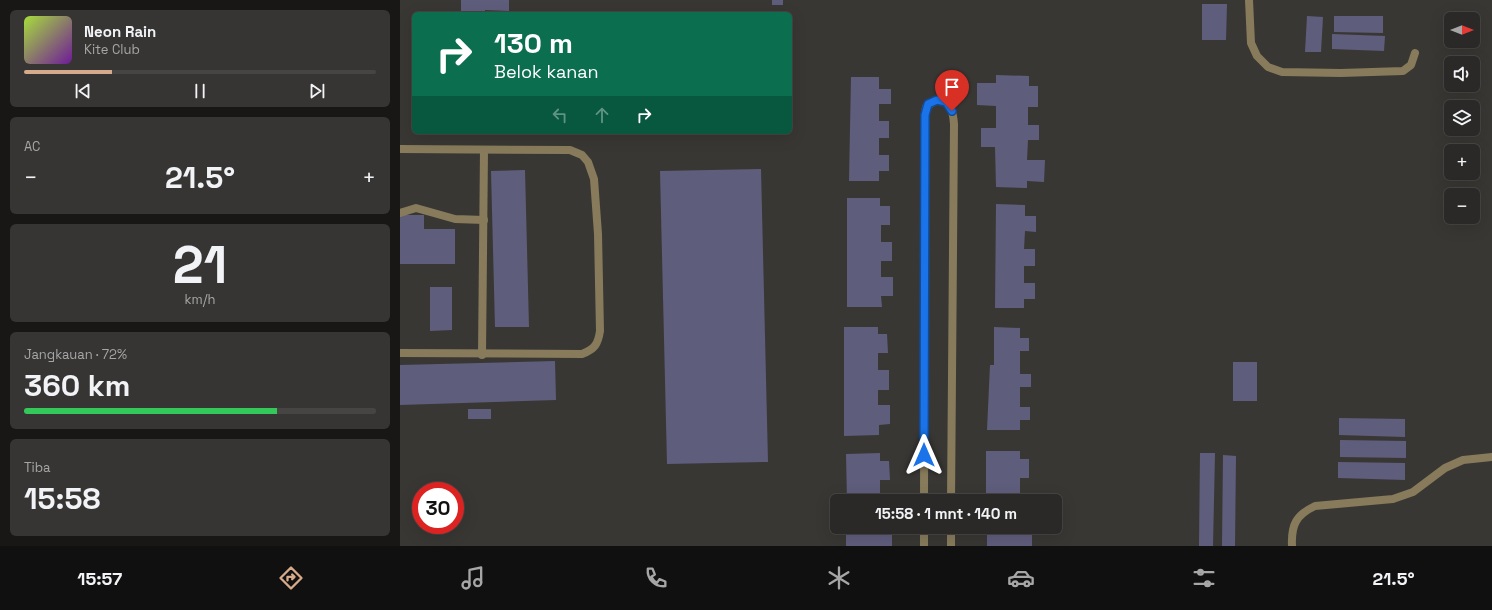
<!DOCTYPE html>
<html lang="id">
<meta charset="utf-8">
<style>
:root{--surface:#2b2927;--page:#373533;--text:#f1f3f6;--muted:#a6a6a7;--line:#474544;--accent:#d6ab8b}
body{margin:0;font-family:"Space Grotesk",sans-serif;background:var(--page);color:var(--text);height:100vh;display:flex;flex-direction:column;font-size:15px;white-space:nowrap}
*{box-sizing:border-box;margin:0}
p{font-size:13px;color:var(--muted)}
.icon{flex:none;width:22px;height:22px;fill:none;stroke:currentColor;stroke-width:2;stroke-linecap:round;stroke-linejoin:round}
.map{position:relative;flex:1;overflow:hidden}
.sheet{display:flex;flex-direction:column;gap:10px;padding:10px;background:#181715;width:400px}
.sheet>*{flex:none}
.top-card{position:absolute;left:12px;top:12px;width:380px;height:122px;border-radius:6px;box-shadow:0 4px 16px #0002,0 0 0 1px var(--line);background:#0b6e4f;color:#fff;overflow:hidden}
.needle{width:26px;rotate:90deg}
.buttons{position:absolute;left:1044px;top:12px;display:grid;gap:8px}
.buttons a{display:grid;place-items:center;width:36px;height:36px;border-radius:6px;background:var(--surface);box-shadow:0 4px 16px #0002,0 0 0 1px var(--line);font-size:20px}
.speed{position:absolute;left:12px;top:482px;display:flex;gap:8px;font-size:20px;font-weight:700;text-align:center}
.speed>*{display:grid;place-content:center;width:52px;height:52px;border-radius:50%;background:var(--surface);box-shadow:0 4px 16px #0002,0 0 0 1px var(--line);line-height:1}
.speed .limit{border:6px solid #d22;background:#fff;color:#111}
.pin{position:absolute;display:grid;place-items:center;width:34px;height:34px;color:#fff;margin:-41px -17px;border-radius:50% 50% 50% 0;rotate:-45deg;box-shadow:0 0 4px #0007}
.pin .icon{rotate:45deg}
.me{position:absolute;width:44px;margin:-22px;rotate:0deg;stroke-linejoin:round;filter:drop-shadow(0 0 3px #0008)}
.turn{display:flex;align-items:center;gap:14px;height:84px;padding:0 16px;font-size:18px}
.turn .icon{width:52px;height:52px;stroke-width:2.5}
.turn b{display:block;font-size:28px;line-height:34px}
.lanes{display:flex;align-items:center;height:38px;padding:0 16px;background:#0003;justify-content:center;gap:20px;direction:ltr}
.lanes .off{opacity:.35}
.big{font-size:30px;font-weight:800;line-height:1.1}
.sheet .widget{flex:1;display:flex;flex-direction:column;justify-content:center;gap:6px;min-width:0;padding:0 14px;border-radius:6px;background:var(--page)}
.sheet .dial{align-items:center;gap:0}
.dial b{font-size:52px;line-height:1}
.song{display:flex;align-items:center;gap:12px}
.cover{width:48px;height:48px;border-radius:6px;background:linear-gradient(135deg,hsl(80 70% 55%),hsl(280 70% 35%))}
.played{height:4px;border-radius:2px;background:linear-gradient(90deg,var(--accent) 25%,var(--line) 25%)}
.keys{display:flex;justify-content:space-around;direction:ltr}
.heat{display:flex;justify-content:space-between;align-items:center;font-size:22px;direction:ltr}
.charge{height:6px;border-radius:3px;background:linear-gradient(90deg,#34c759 72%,var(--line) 0)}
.trip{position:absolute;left:430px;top:494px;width:232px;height:40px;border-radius:6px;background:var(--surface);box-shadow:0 4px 16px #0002,0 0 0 1px var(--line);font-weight:800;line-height:40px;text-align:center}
.tabs{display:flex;height:64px;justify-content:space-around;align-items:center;background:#111010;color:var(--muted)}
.tabs .icon{width:28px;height:28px}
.tabs .active{color:var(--accent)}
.tabs b{font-size:18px;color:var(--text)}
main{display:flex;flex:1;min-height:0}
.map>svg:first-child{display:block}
.building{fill:#5f5d7c}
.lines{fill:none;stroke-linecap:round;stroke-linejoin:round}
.lane{stroke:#877b5b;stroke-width:8}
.street{stroke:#877b5b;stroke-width:8}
.route-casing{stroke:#114b97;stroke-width:10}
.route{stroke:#1a73e8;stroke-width:7}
</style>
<main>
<section class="sheet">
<div class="widget">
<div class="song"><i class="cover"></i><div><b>Neon Rain</b><p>Kite Club</p></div></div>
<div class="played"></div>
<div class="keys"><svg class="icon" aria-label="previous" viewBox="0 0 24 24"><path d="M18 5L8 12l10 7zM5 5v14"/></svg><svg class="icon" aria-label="pause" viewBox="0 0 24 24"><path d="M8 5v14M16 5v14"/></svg><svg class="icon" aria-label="next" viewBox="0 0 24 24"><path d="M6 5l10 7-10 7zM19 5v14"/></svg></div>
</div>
<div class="widget"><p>AC</p>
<div class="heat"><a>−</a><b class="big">21.5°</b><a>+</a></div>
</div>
<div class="widget dial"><b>21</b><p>km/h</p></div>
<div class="widget"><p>Jangkauan · 72%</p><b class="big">360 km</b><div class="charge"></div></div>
<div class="widget"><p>Tiba</p><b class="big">15:58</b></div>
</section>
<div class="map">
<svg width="1092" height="546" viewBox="0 0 1092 546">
<rect width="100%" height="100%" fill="#393734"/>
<g class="building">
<path d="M61,0H109V11L85,10V14H61Z"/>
<rect x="372" y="0" width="11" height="5"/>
<path d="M802,4H827L826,40H802Z"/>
<path d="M907,16L923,17L921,52H905Z"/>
<path d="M934,16H983V33L934,32Z"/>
<path d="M932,34L985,36L984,51L932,49Z"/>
<path d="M596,75L629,76V86H638V107H628V125H639V140H628L627,160H645L644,182L627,181V188L596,187L595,147H581V128H596V106L577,105V83H596Z"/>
<path d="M451,77H479V89H491V104H479V121H489V138H479V155H489V171H479V181H449Z"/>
<path d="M361,169L368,462L267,464L260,171Z"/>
<path d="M125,170L129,327H95L91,171Z"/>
<path d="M447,198H480V206H490V225H481V242H492V261H481V277H493V296H481L482,307H447Z"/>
<path d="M596,204L625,205V216H636V232L625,231L624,249H635V266H624V283H635V299H624V308H595Z"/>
<path d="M0,215H24V229H55V264H0Z"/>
<path d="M30,287H52V330L30,331Z"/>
<path d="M444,327H478V334H487L488,353H478V370H489V390H478V405H490V424L479,425V435L444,436Z"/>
<path d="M594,327L620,328V338H629V351H620V374H631V387H620V407H630V420H620V430H587L590,365H594Z"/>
<path d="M155,361L156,400L0,405V365Z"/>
<rect x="833" y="362" width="24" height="39"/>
<rect x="68" y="409" width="23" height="10"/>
<path d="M939,418L1005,419V437L939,435Z"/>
<path d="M940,440L1006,441V458L940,457Z"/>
<path d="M586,451H620V459H629V478H620V495H631V501H586Z"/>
<path d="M480,453V461H489L490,480H480V497H491V501H447L446,454Z"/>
<path d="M800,453H815L813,546H799Z"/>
<path d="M823,455L836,456L835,546H822Z"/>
<path d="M938,462L1005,463V480L938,478Z"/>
<path d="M446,527H481V532H492V546H446Z"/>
<path d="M587,527H620L621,530H632V546H587Z"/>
</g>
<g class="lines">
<g class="lane">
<path d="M849,0L851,43L857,56L868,67L882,72L941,73L1003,71L1011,65L1015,53"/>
<path d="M0,149L170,150L182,155L188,162L194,179L198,234L200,331C198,344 195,349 182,354L0,353"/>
<path d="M0,213L16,208L55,219L84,220"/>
<path d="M82,355L84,150"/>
<path d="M892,546C891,525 896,515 915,506L993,499L1013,492L1045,468L1063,460L1092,457"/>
</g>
<g class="street">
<path d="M524,501L525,115L526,107L537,100C551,102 553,111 554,124L551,501"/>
<path d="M524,546V527"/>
<path d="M551,546V527"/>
</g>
</g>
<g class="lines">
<defs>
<path id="route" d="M524,455L525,115L528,104L537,100L546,102L552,111"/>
</defs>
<use href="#route" class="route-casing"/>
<use href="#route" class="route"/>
</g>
</svg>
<div class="buttons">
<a><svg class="needle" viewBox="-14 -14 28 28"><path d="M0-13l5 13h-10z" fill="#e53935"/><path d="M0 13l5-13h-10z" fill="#a6a6a7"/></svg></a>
<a><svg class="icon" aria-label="sound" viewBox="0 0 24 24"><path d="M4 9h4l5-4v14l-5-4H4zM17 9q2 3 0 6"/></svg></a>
<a><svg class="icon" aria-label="layers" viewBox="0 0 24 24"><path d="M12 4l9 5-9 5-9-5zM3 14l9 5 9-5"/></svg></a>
<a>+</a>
<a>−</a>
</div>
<div class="speed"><div class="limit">30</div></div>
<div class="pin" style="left:552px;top:111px;background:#d93025"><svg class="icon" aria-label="arrive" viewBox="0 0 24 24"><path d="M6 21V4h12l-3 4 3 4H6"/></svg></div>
<svg class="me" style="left:524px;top:455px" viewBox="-20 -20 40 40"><path d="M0-17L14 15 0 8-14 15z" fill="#1a73e8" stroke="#fff" stroke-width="4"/></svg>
<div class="trip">15:58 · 1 mnt · 140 m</div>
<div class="top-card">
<div class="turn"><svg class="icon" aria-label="right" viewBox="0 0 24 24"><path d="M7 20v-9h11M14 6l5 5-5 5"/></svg><div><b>130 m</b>Belok kanan</div></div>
<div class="lanes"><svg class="icon off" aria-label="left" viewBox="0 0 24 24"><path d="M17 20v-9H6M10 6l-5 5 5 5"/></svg><svg class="icon off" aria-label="ahead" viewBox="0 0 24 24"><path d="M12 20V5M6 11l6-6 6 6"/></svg><svg class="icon" aria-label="right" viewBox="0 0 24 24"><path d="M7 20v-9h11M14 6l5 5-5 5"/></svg></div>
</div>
</div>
</main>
<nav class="tabs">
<b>15:57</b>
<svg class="icon active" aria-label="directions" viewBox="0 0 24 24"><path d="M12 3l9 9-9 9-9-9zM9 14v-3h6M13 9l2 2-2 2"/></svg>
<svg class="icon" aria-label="music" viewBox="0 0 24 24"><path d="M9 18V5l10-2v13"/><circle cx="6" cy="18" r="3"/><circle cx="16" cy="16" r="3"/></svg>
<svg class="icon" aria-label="phone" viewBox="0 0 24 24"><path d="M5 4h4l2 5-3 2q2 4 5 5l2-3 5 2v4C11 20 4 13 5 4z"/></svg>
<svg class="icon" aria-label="climate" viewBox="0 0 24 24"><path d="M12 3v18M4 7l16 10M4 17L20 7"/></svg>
<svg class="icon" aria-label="car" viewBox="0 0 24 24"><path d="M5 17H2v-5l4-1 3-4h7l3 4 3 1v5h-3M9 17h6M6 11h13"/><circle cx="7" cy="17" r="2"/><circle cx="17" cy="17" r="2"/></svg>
<svg class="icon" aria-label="filters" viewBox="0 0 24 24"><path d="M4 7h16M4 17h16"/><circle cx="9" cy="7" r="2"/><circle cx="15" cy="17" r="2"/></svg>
<b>21.5°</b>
</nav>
